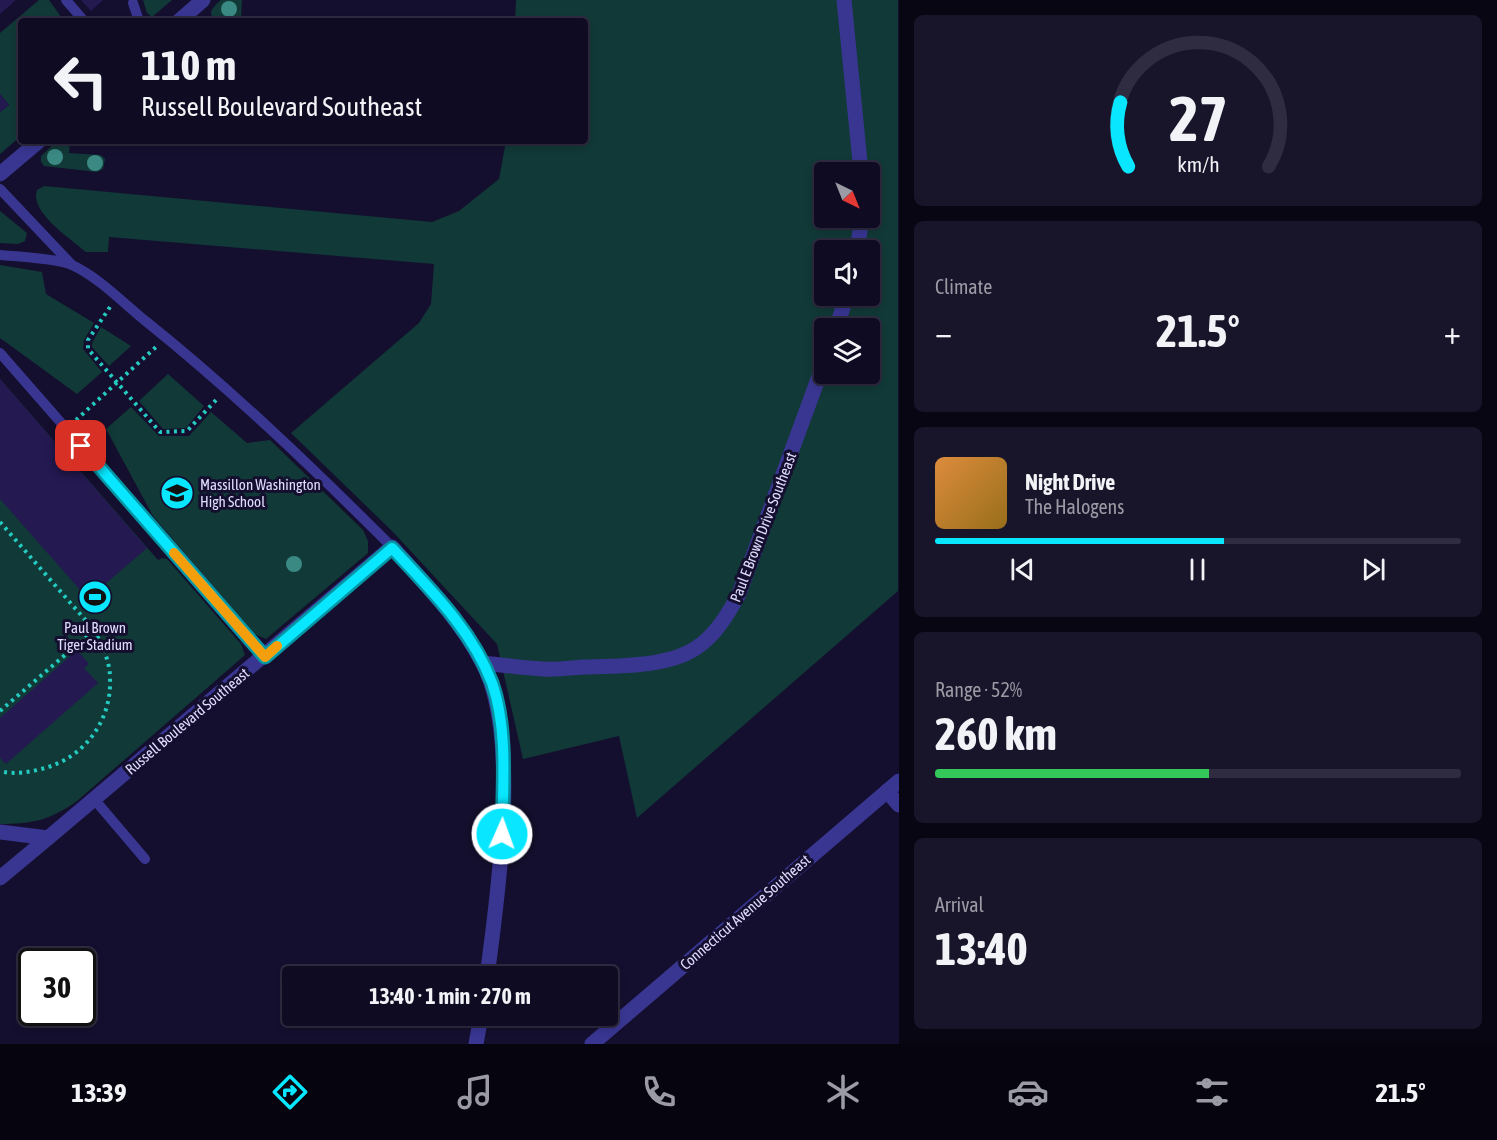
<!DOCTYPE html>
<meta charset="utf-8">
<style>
:root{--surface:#0f0b22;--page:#18142a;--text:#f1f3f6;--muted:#9b9ba5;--line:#2f2b40;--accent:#08e7ff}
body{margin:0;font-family:"Asap Condensed",sans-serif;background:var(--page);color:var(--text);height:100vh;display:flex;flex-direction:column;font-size:22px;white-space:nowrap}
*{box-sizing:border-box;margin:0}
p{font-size:20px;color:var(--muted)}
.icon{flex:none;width:33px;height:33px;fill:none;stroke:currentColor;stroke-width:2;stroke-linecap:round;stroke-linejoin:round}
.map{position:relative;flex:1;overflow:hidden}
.panel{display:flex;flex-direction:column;gap:15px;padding:15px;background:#080613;width:598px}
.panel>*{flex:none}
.banner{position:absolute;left:18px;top:18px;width:570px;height:126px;border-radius:6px;box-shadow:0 3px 9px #0003,0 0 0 2px var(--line);background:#0f0b22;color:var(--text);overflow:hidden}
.needle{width:39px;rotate:137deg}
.buttons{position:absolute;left:814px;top:162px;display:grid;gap:12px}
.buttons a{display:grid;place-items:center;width:66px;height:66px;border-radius:6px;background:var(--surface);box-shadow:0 3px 9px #0003,0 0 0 2px var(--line);font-size:30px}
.speed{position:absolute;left:18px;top:948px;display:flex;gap:12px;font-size:30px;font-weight:700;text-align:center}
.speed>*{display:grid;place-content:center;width:78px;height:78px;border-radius:50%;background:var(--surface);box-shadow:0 3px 9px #0003,0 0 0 2px var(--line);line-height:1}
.speed .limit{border:3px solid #111;border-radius:9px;background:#fff;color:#111}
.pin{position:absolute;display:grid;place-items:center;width:51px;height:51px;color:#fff;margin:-26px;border-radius:12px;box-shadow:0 3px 9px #0006}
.me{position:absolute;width:66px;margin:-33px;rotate:2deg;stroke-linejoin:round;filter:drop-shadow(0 0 4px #0008)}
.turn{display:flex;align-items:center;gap:21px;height:126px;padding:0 24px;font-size:27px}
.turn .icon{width:78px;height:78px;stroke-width:2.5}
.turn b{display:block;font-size:42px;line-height:51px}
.big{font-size:45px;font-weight:700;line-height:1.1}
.panel .tile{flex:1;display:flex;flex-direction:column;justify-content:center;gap:9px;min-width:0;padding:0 21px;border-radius:9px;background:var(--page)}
.panel .dial{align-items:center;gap:0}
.dial svg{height:156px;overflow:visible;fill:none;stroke:var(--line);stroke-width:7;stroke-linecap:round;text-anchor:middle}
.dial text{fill:var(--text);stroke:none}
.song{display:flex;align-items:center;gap:18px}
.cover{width:72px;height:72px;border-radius:9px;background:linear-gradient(135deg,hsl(30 70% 55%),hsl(40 70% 35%))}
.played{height:6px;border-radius:3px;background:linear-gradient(90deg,var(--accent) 55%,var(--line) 55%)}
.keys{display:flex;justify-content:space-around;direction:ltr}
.heat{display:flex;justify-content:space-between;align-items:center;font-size:33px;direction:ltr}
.charge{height:9px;border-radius:4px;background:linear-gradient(90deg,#34c759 52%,var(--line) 0)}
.trip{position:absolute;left:282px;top:966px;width:336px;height:60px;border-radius:6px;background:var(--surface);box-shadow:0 3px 9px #0003,0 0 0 2px var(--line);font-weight:700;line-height:60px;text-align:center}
.dock{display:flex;height:96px;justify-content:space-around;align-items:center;background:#06040e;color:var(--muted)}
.dock .icon{width:42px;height:42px}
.dock .selected{color:var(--accent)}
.dock b{font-size:27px;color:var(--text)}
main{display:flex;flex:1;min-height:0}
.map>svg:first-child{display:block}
.green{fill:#113937;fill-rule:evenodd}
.building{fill:#241951}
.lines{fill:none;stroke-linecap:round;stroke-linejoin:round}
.path{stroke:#24cbc1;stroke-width:4;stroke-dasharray:3 4.5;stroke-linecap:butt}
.lane{stroke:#393692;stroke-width:10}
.street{stroke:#393692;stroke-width:15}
.tree{fill:#3b8983}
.route-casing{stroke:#0596a6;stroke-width:15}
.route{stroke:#08e7ff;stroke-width:10}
.slow{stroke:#f59e0b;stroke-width:10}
.labels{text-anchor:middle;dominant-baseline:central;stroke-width:6;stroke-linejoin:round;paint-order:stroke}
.poi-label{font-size:15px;fill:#e0dcff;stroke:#140f2e;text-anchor:start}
.street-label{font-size:15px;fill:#e0dcff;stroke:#140f2e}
</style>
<main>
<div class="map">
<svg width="899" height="1044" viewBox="0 0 899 1044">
<rect width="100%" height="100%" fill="#140f2e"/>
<g class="green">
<path d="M39,0H49L64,21H21V136L0,154V112L9,105L0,94V33Z"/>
<path d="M143,0H172L152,17L147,13Z"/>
<path d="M221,0H242L241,18L238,21C222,21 197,20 221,0Z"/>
<path d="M516,0H898V591L637,818L619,736L523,759L497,644L393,532L291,433L419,323L431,304L434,264L109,237L108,252H86C71,239 29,212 37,190L44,186L432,222L459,211L499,179L506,141H585V21H515ZM825,172H870V218H825ZM825,250H870V296H825ZM825,328H870V374H825Z"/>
<path d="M57,141H70L69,153L101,155L105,159L103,169L97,172L44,166L41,162V156Z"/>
<path d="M0,211L27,233L25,241L18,244L0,243Z"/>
<path d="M0,265L42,272L46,294L94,323L84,340L83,349L102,372L77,394L0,338Z"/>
<path d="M101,327L131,346L109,366L92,347V343Z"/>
<path d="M168,374L204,406L186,428L163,429L139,401Z"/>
<path d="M0,379L158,560L162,558L167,559L241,644L245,655L77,801C50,820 33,824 0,824Z"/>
<path d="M131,407L159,436H189L211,412L247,443L270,440L363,530L368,541V553L266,639L254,634L153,516L106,429Z"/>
</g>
<g class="building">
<path d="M0,0H16L0,14Z"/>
<path d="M81,0H103L91,11Z"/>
<path d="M0,94L9,105L0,112Z"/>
<path d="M0,379L147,548L88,599L0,499Z"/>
<path d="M77,650L89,664L84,668L98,683L6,764L0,758V718Z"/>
</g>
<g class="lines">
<g class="path">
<path d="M110,307L88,340V349L160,432L187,431L217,399"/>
<path d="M76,420L157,346"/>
<path d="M0,522L94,630C102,645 110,661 110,678C112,720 85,757 45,768C31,772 14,775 0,771"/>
<path d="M0,711L94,630"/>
</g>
<g class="lane">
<path d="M66,0L84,21"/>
<path d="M133,3L139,21"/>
<path d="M0,189L71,264"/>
<path d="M0,255C14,256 61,259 72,265C100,278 124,304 148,323C234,392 314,469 392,547"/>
<path d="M0,353L265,656"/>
<path d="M94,799L145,859"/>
</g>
<g class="street">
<path d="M844,0L861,172"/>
<path d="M179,21L203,0"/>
<path d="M0,174L39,141"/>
<path d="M857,250L862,218"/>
<path d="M836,328L847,296"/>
<path d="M483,663C503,665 523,668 543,669C556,670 570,668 584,667C617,666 668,667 696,648C716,635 728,614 739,594L825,360"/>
<path d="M887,791L899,805"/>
<path d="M0,832L48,838L392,547C425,584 459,618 482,662C521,733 498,896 487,976"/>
<path d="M0,878L48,838"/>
<path d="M476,1044L481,1016"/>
<path d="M592,1044L899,781"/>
</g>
</g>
<g class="tree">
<circle cx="229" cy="9" r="8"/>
<circle cx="55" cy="157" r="8"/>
<circle cx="95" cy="163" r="8"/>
<circle cx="294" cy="564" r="8"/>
</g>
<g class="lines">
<defs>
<path id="route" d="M81,446L265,657L392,548C430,589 472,630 492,683C508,728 503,787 502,834"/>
</defs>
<use href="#route" class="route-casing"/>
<use href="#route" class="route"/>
<path class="slow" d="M174,553L265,657L277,646"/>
</g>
<defs>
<symbol id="school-disc" viewBox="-11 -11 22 22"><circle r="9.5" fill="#08e7ff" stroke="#140f2e"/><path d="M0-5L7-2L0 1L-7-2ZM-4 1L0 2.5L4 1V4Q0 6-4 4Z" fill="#111"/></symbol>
<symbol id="stadium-disc" viewBox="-11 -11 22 22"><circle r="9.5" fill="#08e7ff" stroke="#140f2e"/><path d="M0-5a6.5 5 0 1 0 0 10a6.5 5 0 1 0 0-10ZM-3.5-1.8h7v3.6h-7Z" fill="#111"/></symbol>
</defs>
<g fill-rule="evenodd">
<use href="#school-disc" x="158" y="474" width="38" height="38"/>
<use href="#stadium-disc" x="76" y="578" width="38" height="38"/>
</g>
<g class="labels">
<g class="poi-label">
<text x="200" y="484">Massillon Washington<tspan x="200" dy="17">High School</tspan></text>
<text x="95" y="627" text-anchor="middle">Paul Brown<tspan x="95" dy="17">Tiger Stadium</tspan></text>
</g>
<g class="street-label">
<text transform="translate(763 527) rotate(-69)">Paul E Brown Drive Southeast</text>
<text transform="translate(187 721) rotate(-40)">Russell Boulevard Southeast</text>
<text transform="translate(745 912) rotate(-41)">Connecticut Avenue Southeast</text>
</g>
</g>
</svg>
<div class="buttons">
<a><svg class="needle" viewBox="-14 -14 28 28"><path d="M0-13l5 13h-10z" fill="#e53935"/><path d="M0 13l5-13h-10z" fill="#9b9ba5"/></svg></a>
<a><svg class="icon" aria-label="sound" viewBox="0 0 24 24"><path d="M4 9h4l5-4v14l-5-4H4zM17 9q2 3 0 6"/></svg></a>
<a><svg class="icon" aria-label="layers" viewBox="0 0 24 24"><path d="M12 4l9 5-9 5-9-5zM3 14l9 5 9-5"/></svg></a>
</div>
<div class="speed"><div class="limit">30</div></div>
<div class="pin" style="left:81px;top:446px;background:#d93025"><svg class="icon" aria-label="arrive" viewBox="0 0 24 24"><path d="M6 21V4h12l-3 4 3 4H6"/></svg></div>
<svg class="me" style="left:502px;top:834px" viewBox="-20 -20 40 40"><circle r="17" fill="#08e7ff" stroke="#fff" stroke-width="3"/><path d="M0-11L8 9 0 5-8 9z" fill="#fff"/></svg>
<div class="trip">13:40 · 1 min · 270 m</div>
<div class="banner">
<div class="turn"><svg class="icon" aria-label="left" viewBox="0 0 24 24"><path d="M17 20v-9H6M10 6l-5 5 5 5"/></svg><div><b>110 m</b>Russell Boulevard Southeast</div></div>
</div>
</div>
<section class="panel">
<div class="tile dial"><svg viewBox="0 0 100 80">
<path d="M14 69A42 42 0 1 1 86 69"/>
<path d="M14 69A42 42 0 0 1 10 36" stroke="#08e7ff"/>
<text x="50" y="56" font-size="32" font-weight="700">27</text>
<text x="50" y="72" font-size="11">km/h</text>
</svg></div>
<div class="tile"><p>Climate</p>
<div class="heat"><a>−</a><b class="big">21.5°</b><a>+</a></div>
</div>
<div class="tile">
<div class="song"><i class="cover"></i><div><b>Night Drive</b><p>The Halogens</p></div></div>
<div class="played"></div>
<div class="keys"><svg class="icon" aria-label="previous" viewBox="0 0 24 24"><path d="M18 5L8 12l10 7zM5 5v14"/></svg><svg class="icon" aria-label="pause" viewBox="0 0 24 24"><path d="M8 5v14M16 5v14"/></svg><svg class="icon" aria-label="next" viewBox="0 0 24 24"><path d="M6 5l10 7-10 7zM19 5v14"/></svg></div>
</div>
<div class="tile"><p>Range · 52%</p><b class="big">260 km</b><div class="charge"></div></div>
<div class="tile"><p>Arrival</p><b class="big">13:40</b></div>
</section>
</main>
<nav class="dock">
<b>13:39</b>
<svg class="icon selected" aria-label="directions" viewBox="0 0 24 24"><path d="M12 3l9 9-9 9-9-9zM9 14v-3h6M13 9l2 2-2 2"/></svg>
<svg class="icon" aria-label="music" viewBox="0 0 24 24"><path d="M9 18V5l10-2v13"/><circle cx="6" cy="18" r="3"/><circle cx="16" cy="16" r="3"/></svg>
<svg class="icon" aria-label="phone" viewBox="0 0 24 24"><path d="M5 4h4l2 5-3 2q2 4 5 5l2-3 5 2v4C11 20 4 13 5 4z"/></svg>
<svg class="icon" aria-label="climate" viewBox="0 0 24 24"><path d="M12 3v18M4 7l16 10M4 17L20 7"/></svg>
<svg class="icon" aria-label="car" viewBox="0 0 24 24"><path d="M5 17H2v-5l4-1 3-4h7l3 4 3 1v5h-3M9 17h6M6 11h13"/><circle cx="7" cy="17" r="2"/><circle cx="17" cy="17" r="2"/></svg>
<svg class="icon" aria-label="filters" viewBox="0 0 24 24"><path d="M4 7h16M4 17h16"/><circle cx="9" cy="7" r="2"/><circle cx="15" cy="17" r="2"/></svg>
<b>21.5°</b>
</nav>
